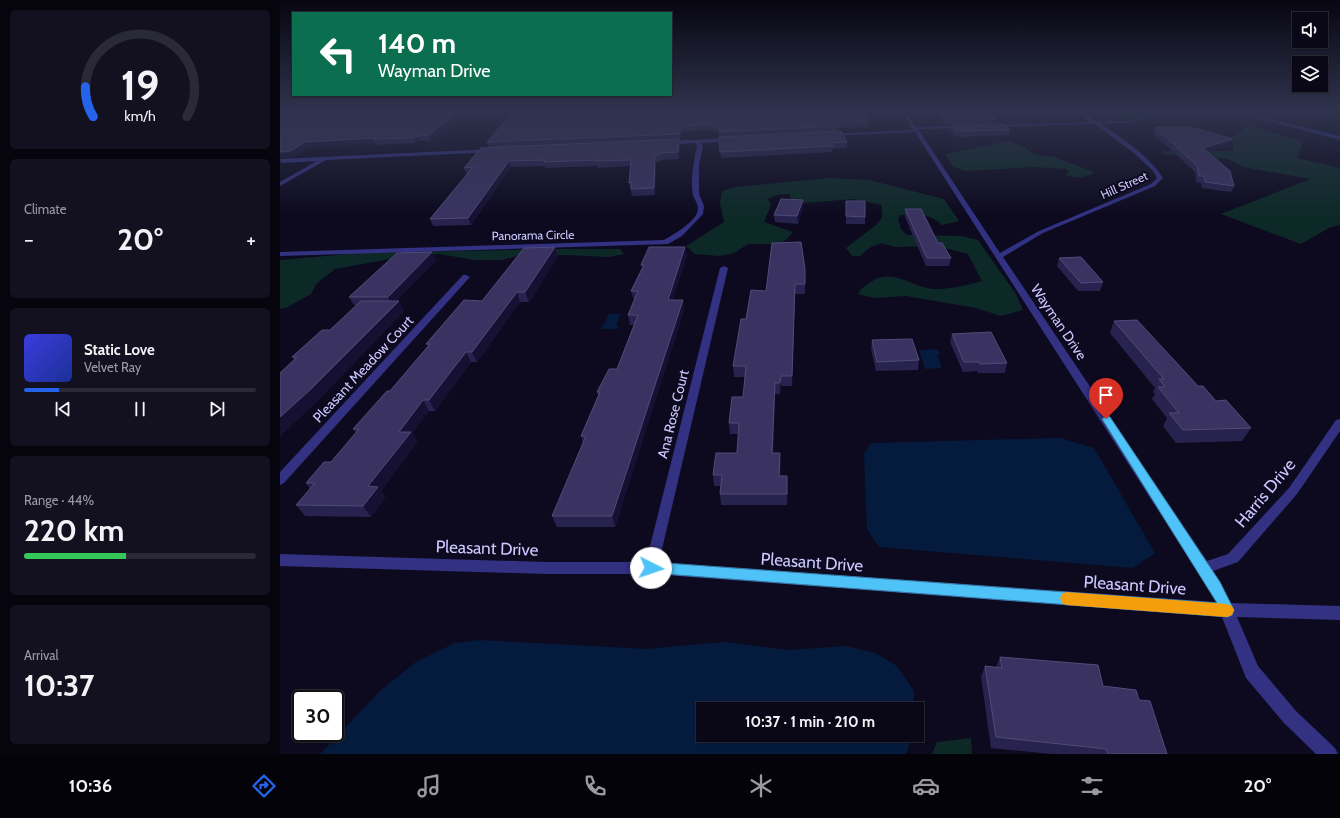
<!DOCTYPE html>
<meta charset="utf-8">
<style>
:root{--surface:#0a0817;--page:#131120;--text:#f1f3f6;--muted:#999aa1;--line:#2a2936;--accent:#2563eb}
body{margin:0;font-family:Cabin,sans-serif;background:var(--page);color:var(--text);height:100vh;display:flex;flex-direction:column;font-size:15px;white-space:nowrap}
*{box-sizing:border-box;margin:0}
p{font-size:13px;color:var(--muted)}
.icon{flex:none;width:22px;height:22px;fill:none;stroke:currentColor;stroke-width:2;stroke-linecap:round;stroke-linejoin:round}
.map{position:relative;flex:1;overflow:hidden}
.sheet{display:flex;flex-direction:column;gap:10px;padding:10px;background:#06040d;width:280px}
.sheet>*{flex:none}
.guide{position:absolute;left:12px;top:12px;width:380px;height:84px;border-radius:0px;box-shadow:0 1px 3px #0004,0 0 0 1px var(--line);background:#0b6e4f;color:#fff;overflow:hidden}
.fabs{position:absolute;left:1012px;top:12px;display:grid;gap:8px}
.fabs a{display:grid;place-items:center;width:36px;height:36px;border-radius:0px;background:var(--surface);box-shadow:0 1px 3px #0004,0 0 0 1px var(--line);font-size:20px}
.speed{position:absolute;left:12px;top:690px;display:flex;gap:8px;font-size:20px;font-weight:700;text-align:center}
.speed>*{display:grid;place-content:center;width:52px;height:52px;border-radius:50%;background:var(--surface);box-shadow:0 1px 3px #0004,0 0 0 1px var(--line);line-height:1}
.speed .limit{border:2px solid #111;border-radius:6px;background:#fff;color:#111}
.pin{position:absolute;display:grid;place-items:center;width:34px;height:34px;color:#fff;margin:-41px -17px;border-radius:50% 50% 50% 0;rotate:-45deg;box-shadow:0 0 4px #0007}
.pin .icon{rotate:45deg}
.me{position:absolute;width:44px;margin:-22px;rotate:94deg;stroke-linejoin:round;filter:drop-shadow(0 0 3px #0008)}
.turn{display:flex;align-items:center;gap:14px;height:84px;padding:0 20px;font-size:18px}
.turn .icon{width:52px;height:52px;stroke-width:2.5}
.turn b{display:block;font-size:28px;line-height:34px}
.big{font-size:30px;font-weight:700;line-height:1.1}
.sheet .widget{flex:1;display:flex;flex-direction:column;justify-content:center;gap:6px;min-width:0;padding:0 14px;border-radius:6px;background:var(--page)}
.sheet .dial{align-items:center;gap:0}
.dial svg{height:104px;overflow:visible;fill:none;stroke:var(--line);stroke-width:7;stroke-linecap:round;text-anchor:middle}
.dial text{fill:var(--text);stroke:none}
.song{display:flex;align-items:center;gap:12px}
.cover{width:48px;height:48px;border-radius:6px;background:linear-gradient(135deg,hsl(240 70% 55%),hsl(230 70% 35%))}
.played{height:4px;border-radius:2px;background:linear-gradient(90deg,var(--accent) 15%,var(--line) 15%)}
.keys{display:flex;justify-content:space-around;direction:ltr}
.heat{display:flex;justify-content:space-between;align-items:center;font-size:22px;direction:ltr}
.charge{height:6px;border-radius:3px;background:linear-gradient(90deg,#34c759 44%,var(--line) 0)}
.trip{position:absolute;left:416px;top:702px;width:228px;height:40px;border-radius:0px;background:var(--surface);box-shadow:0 1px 3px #0004,0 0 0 1px var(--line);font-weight:700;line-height:40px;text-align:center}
.dock{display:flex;height:64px;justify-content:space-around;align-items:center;background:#040309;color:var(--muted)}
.dock .icon{width:28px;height:28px}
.dock .active{color:var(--accent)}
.dock b{font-size:18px;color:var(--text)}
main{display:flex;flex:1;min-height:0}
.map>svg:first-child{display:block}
.green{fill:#0d2927}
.water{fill:#051b3d}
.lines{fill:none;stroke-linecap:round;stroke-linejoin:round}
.minor{fill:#323182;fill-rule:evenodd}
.wall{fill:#28224e}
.shaded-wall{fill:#161133}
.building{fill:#3a3361;stroke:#514b7a}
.route{fill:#4fc3f7;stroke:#337fa1}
.slow{fill:#f59e0b}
.labels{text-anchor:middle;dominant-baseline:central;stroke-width:4;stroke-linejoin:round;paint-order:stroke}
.far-street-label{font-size:12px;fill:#cdc8ff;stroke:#0d0a1f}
.street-label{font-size:14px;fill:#cdc8ff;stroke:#0d0a1f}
.near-street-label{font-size:17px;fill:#cdc8ff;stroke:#0d0a1f}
</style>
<main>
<section class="sheet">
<div class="widget dial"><svg viewBox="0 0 100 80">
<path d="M14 69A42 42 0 1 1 86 69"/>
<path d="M14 69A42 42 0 0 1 8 46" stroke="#2563eb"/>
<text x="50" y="56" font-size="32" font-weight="700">19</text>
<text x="50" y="72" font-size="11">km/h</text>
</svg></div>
<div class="widget"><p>Climate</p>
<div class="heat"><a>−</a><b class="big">20°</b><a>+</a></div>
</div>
<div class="widget">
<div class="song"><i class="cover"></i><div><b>Static Love</b><p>Velvet Ray</p></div></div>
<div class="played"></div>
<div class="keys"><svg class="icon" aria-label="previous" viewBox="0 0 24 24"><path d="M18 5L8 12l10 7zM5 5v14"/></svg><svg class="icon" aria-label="pause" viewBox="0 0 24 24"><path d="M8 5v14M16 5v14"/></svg><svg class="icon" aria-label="next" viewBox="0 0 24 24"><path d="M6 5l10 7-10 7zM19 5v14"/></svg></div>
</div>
<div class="widget"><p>Range · 44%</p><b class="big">220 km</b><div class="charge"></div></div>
<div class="widget"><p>Arrival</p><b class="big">10:37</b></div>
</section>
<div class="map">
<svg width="1060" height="754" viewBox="0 0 1060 754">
<rect width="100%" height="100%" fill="#0d0a1f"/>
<g class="green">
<path d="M842,111H864L861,116L836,119Z"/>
<path d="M969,126L1023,142L1017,158L1060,168V225L1049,228L1021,244L941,214L1030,179L963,167L948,159L882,154V151H953L952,137Z"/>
<path d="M729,141L744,147L754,154L774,157L814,172C807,179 793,178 785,175L789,172L787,169L753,167L686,171L673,167L665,154Z"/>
<path d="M550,178L589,180L664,199L679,221L662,225C650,213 638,215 621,215L618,218L621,229L627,235L682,236L698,240L736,294L743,310L721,316L696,308L626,296L594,298L578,294C581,288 585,286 591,282C611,267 632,287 653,289C668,290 687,285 702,281L688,254L657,246L615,247L601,243L589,248L580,256H572L566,248L596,225L602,218V205L574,199L524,203L511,199L509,194L497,195L488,199L491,205L484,222L513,232L507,239L498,244H468L454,253L440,256L415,254L406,246L444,222L440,203L442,191L456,187Z"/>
<path d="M282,249H340L344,254L329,257L288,255L237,256L222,260H195L159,254L110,259L55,269L37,283L31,294L6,308L0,309V260L80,253Z"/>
<path d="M691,738L692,754H652L657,742Z"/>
</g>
<g class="water">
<path d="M329,314H341L336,325L339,326L337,329H321Z"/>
<path d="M658,349L660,355H657L662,368L645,369L639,350Z"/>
<path d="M780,438L814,448L875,553L853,568L599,547L587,529L584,454L591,443Z"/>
<path d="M199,640L366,649L444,642L508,650L566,646L595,653L617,666L634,691V709H423V735H633L626,754H40L101,690L136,662L175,643Z"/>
</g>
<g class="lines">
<g class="minor">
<path d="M621,111H625L636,127L686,126L684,128L638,129L720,253L759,231L871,184L877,178L873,171L854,153L815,124L712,127L710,125L810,122L795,111H800L817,121H846L883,111H890L846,123L821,124C843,139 868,155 883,178L875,186L763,233L723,257L927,561L948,554L1009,488L1056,420L1060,419V431L1017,494L958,562L933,571L951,603L1060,606V620L957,617L978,666L1016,711L1055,748L1058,754H1036L1004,723L966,678L942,617L371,574H266L0,566V554L266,562H366L440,268L444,266L448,268L379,562L936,602L930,591L635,132L550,136L548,135L550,134L633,130Z"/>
<path d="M950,111H957L1060,136V140Z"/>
<path d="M452,138L454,141L421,143L423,146L419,165V194L424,206L423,214L402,236L388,244L0,256V252L384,240C393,235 413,223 417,213C420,206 415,201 413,195C410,181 414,160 417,146L416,143L386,145L383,143L386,141Z"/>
<path d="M212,149L215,151L214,152L46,160L0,186V182L37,161L0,163V159Z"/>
<path d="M183,275H186L190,277L4,483L0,485V472Z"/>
</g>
</g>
<g class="wall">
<path d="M0,111H223L186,112L151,141H139L136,143L96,145L95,144L28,148L15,157Z"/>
<path d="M234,111L588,121L587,127L558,128V131L567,142V148L552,149V152L441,158L439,130L401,131V139H399L400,145L399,159L381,160L380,162H376L375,195L352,196L349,183L351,166L318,168L317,166L266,168L265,166L231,167L191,225L153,226L150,219L187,175L184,168L209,148L207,142Z"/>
<path d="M747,111H777L776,115L756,119Z"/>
<path d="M662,114L716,118V123L666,125L661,119Z"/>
<path d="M671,125L730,130L729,135L676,137L670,130Z"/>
<path d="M875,127L951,145L928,152L954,186L951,192L922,188L921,183L916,182L915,172L873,133Z"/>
<path d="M523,200V207L518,224L495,222L494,215Z"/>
<path d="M566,201L585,217V224H566Z"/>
<path d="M625,209L671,258L669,266H646L625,217Z"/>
<path d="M275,247L278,256L249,302H240L197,362H191L155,411H149L132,433L137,442L101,491L105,497L91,517L25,516L16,505L30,489L26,483L51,462L76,433L73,429L110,391L148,346L146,344L202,301Z"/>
<path d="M405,247L407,256L392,300H403L404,310L335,527H277L272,516L303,443L301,436L318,396L317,392L337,369L354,325H350L348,315L354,301L351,291L362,268L361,265Z"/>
<path d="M779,258L823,282L820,291H798L777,266Z"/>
<path d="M156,260L116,301L124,311L38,400L0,436V373L14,360L12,357L50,330L77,305H74L69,297Z"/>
<path d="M525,278V294H515L512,386H501L500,394H495L493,453L501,464L500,476H507V505H441L440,494L441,486H434L433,475L457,453L458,434H450L449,423L463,397L465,377H454L453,366L466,319L486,291Z"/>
<path d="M834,321L918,386L971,428L962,441L896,443L883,426L887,418L872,399L875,394L873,392L875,388L830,333Z"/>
<path d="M672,334L727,363L725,373H698L697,371L683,372L670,342Z"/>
<path d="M592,340L639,360L638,370L596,371L591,349Z"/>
<path d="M720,657L823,686L859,700L887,754H772L711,748L701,677L705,666L716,667Z"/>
</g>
<g class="shaded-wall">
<path d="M179,111H185L186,112L151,141L149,135Z"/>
<path d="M770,111H777L776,115L756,119L757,113Z"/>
<path d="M400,126L401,131V139L400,134Z"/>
<path d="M137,136L139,141L136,143L134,138Z"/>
<path d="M95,138L93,139L95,144L28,148L15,157L0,158V152L25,142Z"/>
<path d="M399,139L400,145L399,159L398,152Z"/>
<path d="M953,139L951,145L921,154L923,148Z"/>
<path d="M375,155L376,162L375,195L374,188Z"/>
<path d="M0,160L2,164L0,166Z"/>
<path d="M229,161L231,167L191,225L188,218Z"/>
<path d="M523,200V207L518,224L517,216Z"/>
<path d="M275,247L278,256L249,302L245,292Z"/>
<path d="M405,247L407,256L389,310L388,300Z"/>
<path d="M152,252L156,260L112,305L108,297Z"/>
<path d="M515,284V294L512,386V376Z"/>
<path d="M237,292L240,302L197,362L192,352Z"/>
<path d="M403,300L404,310L335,527L332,516Z"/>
<path d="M119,301L124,311L38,400L0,436V417Z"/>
<path d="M186,352L191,362L155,411L149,400Z"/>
<path d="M501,376V386L500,394V383Z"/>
<path d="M495,383V394L492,464V453Z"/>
<path d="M143,400L149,411L132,433L137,442L101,491L105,497L91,517L83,506L88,486L119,432Z"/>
<path d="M500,453L501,464L500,487L499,476Z"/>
<path d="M507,476L508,487L507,505Z"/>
</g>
<g class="building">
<path d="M0,111H179L149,135L137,136L134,138L93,139L95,138L25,142L11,151L0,152Z"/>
<path d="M234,111H587L588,121L556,123L558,126L439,132V124L400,126V134L207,142Z"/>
<path d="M754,111H770L757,113Z"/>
<path d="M662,114H712L716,118L666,120Z"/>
<path d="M723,124L730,130L677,131L671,125Z"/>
<path d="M875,127H910L953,139L923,148L950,171L954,186L925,182L924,176H919L917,166Z"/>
<path d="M561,131L567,142L551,143L553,146L440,152L439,137Z"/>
<path d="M399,139L398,152L380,153L379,155H375L374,188L351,189L352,182L349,183L351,160L316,161L317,160L264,162L265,160L229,161L188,218L150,219L193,167L184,168L201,148Z"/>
<path d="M501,199L523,200L517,216L494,215Z"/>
<path d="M566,201H585V217L566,216Z"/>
<path d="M625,209H641L658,243H662L671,258H647Z"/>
<path d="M521,242L525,269V284H515L512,376H501L500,383H495L492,453H500L499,476H507V494H440L442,475H433L436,453H457L459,423H449L452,397H463L466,366H453L461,319H466L471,290L486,291L492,243Z"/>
<path d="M275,247L245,292H237L192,352H186L149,400H143L119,432H131L88,486L98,487L83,506L16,505L35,483H26L44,462H51L79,429H73L107,391H110L150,344H146L184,300L202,301L244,248Z"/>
<path d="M369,247H405L388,300H403L332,516H272L306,436H301L320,392H317L329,369H337L358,315H348L358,291H351L364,265H361Z"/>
<path d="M152,252L108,297H69L117,253Z"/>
<path d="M801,257L823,282L801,283L779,258Z"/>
<path d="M81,301H119L30,390L0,417V373L17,357H12L42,330H50Z"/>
<path d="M857,320L918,386H923L936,401L946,400L971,428L903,430L889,413H899L878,387H885L879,379H884L834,321Z"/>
<path d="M711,332L727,363L700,364L699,362H684L672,334Z"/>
<path d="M632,339L639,360L597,362L592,340Z"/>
<path d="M720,657L818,665L823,686L856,690L859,700L870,701L887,754H828L826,749L716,737L705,666L722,668Z"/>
</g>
<linearGradient id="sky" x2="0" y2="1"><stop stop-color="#070611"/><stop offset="0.51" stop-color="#2f334d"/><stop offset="1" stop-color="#2f334d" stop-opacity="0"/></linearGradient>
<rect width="1060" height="216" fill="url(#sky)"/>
<path class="route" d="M826,416L830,417L940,582L954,610L952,615L948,617L371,573L367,572L365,568L367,564L371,562L937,603L822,419Z"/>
<path class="slow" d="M786,592L947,604L952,606L954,610L952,615L947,617L786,605L782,603L780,598L782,594Z"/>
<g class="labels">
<g class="far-street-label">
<text transform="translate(844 185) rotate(-24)">Hill Street</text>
<text transform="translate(253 235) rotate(-1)">Panorama Circle</text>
</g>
<g class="street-label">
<text transform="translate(779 322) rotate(56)">Wayman Drive</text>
<text transform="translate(83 369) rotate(-47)">Pleasant Meadow Court</text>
<text transform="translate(393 414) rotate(-76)">Ana Rose Court</text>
</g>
<g class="near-street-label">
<text transform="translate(985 493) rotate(-50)">Harris Drive</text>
<text transform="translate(207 548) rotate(2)">Pleasant Drive</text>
<text transform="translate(532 562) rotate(4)">Pleasant Drive</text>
<text transform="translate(855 585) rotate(4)">Pleasant Drive</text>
</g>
</g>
</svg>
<div class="fabs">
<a><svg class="icon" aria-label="sound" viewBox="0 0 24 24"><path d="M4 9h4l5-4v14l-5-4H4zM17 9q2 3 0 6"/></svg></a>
<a><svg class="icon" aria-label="layers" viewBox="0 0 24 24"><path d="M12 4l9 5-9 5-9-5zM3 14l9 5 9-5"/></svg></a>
</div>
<div class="speed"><div class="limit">30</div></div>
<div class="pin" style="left:826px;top:419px;background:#d93025"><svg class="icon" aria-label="arrive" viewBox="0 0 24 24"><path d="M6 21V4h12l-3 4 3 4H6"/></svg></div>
<svg class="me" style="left:371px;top:568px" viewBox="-20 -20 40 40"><circle r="19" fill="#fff"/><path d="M0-13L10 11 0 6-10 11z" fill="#4fc3f7"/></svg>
<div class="trip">10:37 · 1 min · 210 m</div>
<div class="guide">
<div class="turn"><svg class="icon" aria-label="left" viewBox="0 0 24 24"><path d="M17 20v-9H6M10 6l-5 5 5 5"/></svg><div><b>140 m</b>Wayman Drive</div></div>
</div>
</div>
</main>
<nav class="dock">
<b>10:36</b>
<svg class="icon active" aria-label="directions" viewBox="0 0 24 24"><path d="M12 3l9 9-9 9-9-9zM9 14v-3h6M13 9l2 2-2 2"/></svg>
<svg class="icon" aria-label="music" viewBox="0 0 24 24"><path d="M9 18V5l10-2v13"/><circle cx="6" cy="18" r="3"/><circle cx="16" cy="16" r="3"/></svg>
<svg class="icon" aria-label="phone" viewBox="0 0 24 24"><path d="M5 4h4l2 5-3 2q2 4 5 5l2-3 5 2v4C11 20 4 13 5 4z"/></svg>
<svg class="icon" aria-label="climate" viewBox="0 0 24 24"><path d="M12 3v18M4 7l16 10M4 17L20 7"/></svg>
<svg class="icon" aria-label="car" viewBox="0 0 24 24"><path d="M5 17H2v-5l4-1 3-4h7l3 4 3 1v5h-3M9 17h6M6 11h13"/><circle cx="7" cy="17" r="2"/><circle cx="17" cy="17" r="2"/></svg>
<svg class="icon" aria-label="filters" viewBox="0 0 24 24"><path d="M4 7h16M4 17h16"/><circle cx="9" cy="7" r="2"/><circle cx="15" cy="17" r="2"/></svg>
<b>20°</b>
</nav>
